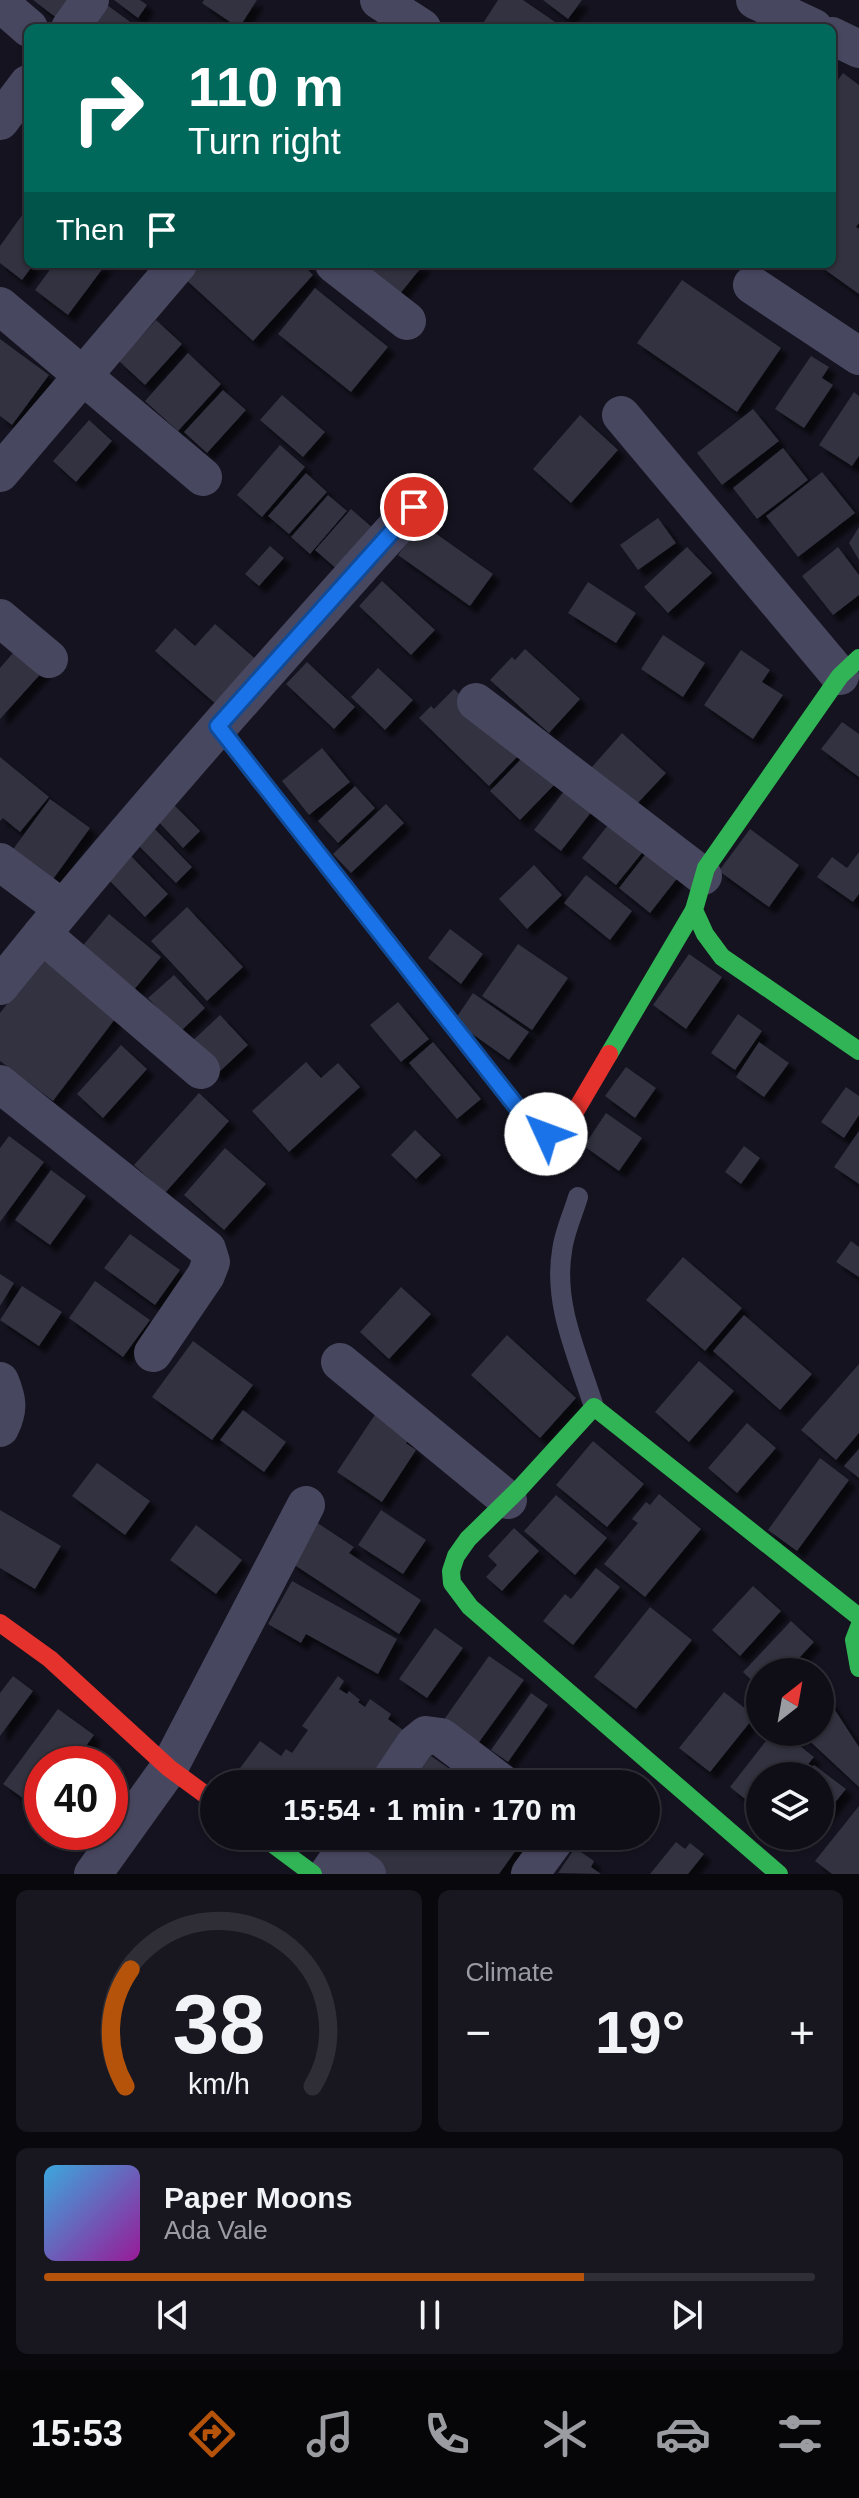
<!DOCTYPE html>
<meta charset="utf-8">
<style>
:root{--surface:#0f0e17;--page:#181720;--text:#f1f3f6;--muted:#9b9ca1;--line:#2f2e36;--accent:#b45309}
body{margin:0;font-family:Arial,sans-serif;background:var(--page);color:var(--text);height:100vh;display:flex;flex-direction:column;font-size:30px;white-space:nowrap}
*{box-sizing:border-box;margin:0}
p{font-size:26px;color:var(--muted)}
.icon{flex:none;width:44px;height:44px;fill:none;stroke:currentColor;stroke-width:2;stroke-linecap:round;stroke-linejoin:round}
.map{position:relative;height:1874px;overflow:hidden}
.drawer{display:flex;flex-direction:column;gap:16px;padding:16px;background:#08080d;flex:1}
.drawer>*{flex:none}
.guide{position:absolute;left:24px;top:24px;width:812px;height:244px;border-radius:12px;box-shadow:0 2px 6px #0004,0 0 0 2px var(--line);background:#00695c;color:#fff;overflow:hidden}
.needle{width:52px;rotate:31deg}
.buttons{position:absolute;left:746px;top:1658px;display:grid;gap:16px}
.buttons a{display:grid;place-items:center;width:88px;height:88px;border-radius:50%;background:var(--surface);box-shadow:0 2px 6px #0004,0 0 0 2px var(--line);font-size:40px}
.speed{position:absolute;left:24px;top:1746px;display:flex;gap:16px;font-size:40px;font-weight:700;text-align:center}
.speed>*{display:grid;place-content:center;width:104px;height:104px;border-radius:50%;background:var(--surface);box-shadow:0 2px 6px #0004,0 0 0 2px var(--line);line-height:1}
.speed .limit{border:12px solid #d22;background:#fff;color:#111}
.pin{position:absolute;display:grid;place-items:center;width:68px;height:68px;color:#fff;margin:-34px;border:4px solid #fff;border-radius:50%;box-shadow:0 2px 8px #0007}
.me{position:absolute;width:88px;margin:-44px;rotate:313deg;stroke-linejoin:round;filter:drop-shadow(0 0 6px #0008)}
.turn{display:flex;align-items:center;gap:28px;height:168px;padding:0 32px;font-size:36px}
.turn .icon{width:104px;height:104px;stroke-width:2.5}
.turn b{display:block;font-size:56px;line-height:68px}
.then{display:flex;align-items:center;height:76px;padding:0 32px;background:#0003;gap:16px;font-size:30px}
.big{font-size:60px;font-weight:700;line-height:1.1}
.drawer .card{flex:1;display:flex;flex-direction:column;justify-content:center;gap:12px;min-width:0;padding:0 28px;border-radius:12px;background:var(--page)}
.drawer .dial{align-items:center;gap:0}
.dial svg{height:208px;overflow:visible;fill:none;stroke:var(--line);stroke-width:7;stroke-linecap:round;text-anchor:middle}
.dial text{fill:var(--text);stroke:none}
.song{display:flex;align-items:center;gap:24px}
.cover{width:96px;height:96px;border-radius:12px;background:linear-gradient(135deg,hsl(200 70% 55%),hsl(300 70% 35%))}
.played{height:8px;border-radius:4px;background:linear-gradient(90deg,var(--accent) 70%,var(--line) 70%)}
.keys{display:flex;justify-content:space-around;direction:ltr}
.heat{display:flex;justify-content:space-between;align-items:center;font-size:44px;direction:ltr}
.drawer .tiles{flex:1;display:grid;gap:16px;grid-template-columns:1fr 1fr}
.card:last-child{grid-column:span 2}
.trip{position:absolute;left:200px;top:1770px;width:460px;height:80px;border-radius:40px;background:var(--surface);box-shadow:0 2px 6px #0004,0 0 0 2px var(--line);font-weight:700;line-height:80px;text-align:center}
.tab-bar{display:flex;height:128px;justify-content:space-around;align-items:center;background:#060609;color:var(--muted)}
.tab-bar .icon{width:56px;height:56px}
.tab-bar .active{color:var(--accent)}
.tab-bar b{font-size:36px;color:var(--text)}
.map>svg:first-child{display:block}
.building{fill:#323141;filter:url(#shadow)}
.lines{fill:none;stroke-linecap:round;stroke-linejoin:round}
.lane{stroke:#484760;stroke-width:20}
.street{stroke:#484760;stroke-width:38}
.fast{stroke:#30b455;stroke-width:18}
.slow{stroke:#ff9f0a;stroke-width:18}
.jam{stroke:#e5322d;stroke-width:18}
.route-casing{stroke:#114b97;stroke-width:20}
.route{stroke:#1a73e8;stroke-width:14}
</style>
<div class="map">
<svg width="859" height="1874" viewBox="0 0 859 1874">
<defs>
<filter id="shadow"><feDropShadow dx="7" dy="7" stdDeviation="2" flood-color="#0009"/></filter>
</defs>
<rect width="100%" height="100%" fill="#14131f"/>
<g class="building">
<path d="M33,0H78L62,22Z"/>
<path d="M114,0H140L147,5L138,18Z"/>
<path d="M204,0H257L239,28L202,3Z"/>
<path d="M498,0H523L558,24L555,28H480Z"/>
<path d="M543,0H582L568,19Z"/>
<path d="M103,2L133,24L129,28H84Z"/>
<path d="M843,73L859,85V223L856,227L859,229V294L817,264H832V88Z"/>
<path d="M25,211L28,213V264H34L22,280L0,263V246Z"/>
<path d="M54,264H106L68,315L35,290Z"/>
<path d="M195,264H302L313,275L253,341L183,277Z"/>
<path d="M362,264H424L399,295Z"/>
<path d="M682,280L781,348L737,412L637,343Z"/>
<path d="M315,288L388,347L351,392L278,334Z"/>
<path d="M156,320L182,344L145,385L119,361Z"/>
<path d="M0,339L49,375L12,425L0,416Z"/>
<path d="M188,353L221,384L178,431L145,401Z"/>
<path d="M811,356L829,367L822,378L833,385L804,428L775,409Z"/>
<path d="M223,390L246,410L207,453L184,432Z"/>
<path d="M854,392L859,396V456L852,466L819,445Z"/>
<path d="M282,395L325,432L303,457L260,420Z"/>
<path d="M753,409L779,441L722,485L697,453Z"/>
<path d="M580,415L618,450L571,503L533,469Z"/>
<path d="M89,420L112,441L76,482L53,461Z"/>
<path d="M280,445L305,467L262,517L237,495Z"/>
<path d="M783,448L808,480L757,519L733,488Z"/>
<path d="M822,472L855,513L798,557L766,516Z"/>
<path d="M306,473L327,492L289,534L268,516Z"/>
<path d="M328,495L347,511L310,554L291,537Z"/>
<path d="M351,509L374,529L338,570L315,550Z"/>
<path d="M658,518L676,543L638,570L620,545Z"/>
<path d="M421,523L493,574L470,606L398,555Z"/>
<path d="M859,527V560L849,543Z"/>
<path d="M270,546L284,558L259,586L245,574Z"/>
<path d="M687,547L712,573L668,613L644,587Z"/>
<path d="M838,547L859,575V595L833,615L802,576Z"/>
<path d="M382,581L435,630L411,655L359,606Z"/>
<path d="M588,582L636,613L616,643L568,613Z"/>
<path d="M215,624L257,660L217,705L155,651L175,628L195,646Z"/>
<path d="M663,635L705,663L683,697L641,669Z"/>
<path d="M19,646L45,669L0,719V668Z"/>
<path d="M525,649L580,699L549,733L490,680L512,657L515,660Z"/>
<path d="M741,650L770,670L762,682L783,695L753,739L704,705Z"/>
<path d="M307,662L355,707L334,729L286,684Z"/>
<path d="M378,668L413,700L385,730L351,697Z"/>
<path d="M454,689L521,753L489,786L419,718L431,706L434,709Z"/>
<path d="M842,722L859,734V777L821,749Z"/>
<path d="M622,733L666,773L634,807L591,768Z"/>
<path d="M322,748L350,782L309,815L282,781Z"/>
<path d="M526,754L556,783L520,820L490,791Z"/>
<path d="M0,757L49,797L20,832L3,818L0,821Z"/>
<path d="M355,786L375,808L338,843L318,821Z"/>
<path d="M565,790L592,811L561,851L534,830Z"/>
<path d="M50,799L90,828L51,882L11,852Z"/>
<path d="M172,803L200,831L183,848L156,819Z"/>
<path d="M386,804L404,823L351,873L333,854Z"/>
<path d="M612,820L646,848L616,885L582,858Z"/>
<path d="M148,822L192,867L176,883L132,839Z"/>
<path d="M750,829L799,865L769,907L719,871Z"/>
<path d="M648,851L679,876L650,913L619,888Z"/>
<path d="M127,852L168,894L145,917L104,875Z"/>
<path d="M859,852V894L853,902L817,877L832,857L847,868Z"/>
<path d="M534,865L562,895L527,929L499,899Z"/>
<path d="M586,875L632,911L610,940L564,903Z"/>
<path d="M187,907L243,967L207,1001L151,941Z"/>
<path d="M109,914L161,957L128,997L76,954Z"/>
<path d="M450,929L483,954L461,984L428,958Z"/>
<path d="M518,944L568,978L532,1030L482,996Z"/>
<path d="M38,948L121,1011L53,1101L0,1061V1013L32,972Z"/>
<path d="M689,954L722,977L686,1029L653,1005Z"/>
<path d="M174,975L205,1008L180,1032L148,998Z"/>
<path d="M473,993L529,1032L509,1060L454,1021Z"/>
<path d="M398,1002L429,1039L401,1062L370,1025Z"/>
<path d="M738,1014L762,1031L735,1070L711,1053Z"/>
<path d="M220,1015L248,1045L216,1075L188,1045Z"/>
<path d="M433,1042L481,1099L457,1119L409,1063Z"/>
<path d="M759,1042L789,1063L764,1097L736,1077Z"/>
<path d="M121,1045L147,1069L103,1118L77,1094Z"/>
<path d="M306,1062L321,1078L338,1063L360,1087L289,1152L252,1111Z"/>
<path d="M626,1067L656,1088L635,1118L605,1096Z"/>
<path d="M846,1087L859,1096V1115L844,1138L821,1122Z"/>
<path d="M199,1093L229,1121L165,1193L134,1165Z"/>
<path d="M606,1113L642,1138L619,1171L584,1146Z"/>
<path d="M415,1130L441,1155L416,1179L391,1155Z"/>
<path d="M859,1131V1184L834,1167Z"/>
<path d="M9,1136L44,1162L0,1222V1148Z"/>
<path d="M744,1146L760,1158L741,1184L725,1172Z"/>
<path d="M225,1148L266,1184L224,1230L184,1195Z"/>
<path d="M51,1170L86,1196L50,1245L15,1220Z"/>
<path d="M130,1234L180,1270L155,1305L104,1268Z"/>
<path d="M851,1241L859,1247V1277L836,1262Z"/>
<path d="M683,1257L742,1308L705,1351L646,1300Z"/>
<path d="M0,1274L14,1283L0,1306Z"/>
<path d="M95,1281L150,1320L123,1357L69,1318Z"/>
<path d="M22,1286L62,1312L39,1346L0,1320Z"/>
<path d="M401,1287L431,1314L389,1359L360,1332Z"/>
<path d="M744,1315L812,1374L780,1410L713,1351Z"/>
<path d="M507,1335L576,1398L540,1438L471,1375Z"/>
<path d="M193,1341L253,1385L212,1440L152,1397Z"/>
<path d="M699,1361L734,1391L689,1442L655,1412Z"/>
<path d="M859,1364V1433L836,1460L801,1430Z"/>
<path d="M243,1410L286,1442L264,1472L220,1440Z"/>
<path d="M376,1413L411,1437L406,1443L416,1450L382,1502L337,1472Z"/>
<path d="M747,1423L776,1448L737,1493L708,1468Z"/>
<path d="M593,1441L644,1484L607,1527L556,1485Z"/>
<path d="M859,1449V1478L844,1466Z"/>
<path d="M820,1458L849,1480L797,1551L768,1530Z"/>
<path d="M97,1463L150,1501L125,1535L72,1496Z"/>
<path d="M659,1494L701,1529L645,1597L604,1564L638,1523L632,1519L646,1502L650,1505Z"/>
<path d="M556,1495L607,1538L575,1575L524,1531Z"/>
<path d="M0,1510L61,1546L35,1589L0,1568Z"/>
<path d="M381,1510L426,1540L403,1574L358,1545Z"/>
<path d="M316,1522L354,1547L349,1553L421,1600L399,1634L290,1562Z"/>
<path d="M196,1525L242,1560L216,1594L170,1560Z"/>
<path d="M514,1528L539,1551L502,1591L486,1577L497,1565L488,1556Z"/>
<path d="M596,1568L620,1587L573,1645L543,1621L565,1594L571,1599Z"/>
<path d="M292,1581L397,1639L378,1674L306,1634L301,1643L268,1624Z"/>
<path d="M753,1586L781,1611L740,1656L712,1630Z"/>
<path d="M650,1607L692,1640L636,1709L594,1677Z"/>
<path d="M791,1621L814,1642L786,1672H760V1688L743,1672Z"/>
<path d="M435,1628L463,1648L427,1698L399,1679Z"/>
<path d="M489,1656L524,1680L477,1745L443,1721Z"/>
<path d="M13,1676L33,1691L0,1736V1693Z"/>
<path d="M338,1676L344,1681L339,1689L347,1694L349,1691L360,1700L358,1702L365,1707L370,1699L391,1714L388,1719L403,1730L369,1778L364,1774L357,1784H239L232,1779L260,1741L281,1756L286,1749L292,1753L308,1730L302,1726Z"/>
<path d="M820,1687L859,1747V1787L800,1732H820Z"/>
<path d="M724,1692L755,1716L710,1772L679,1748Z"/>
<path d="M531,1693L548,1705L508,1762L491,1750Z"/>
<path d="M58,1709L94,1735L73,1764H42V1807L40,1810L3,1784Z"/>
<path d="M773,1732H782L814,1757L798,1776H760V1811L730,1787Z"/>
<path d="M424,1751L471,1784H400Z"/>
<path d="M814,1765L846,1789L820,1821V1776H805Z"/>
<path d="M859,1806V1874H832L815,1861Z"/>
<path d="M363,1836H526L499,1874H385L353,1851Z"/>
<path d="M676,1842L685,1849L690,1843L704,1854L688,1874H650Z"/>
<path d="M575,1848L594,1861L591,1867L601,1874L558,1873Z"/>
</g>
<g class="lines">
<path class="lane" d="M578,1197C573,1214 564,1233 562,1251C553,1305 578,1356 594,1407"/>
<g class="street">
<path d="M379,0L422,28"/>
<path d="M755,0L814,28"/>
<path d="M0,3L29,28"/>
<path d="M70,28L90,0"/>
<path d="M832,36L859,49"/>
<path d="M0,121L28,84"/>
<path d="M334,264L407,321"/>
<path d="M752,285L859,356"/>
<path d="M0,306L203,477"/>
<path d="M621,415L840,676"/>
<path d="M0,473L178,264"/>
<path d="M0,618L49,659"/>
<path d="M476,702L703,876"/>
<path d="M0,862L62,908"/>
<path d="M42,934L201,1070"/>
<path d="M0,986C132,821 273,665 414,507"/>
<path d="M0,1084L207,1249L211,1262L206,1275L153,1353"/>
<path d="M340,1362L508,1500"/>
<path d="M0,1381C8,1400 9,1410 0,1428"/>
<path d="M388,1784L415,1744L426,1735L441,1737L503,1784"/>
<path d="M341,1856L367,1874"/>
<path d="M93,1874L169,1768L306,1505"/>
<path d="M328,1874L354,1836"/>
<path d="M530,1874L554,1841L555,1836"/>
</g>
<g class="fast">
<path d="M859,658L840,676L706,868L694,910L705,934L722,957L859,1051"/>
<path d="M609,1054L694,910"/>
<path d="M859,1627L854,1640L859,1668"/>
<path d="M262,1836L313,1874"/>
<path d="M779,1874L470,1607L452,1583L451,1571L456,1556L468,1539L520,1488L594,1407L859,1617"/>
</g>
<path class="slow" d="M218,726L416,979"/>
<g class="jam">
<path d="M416,979L535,1130L546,1134L559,1133L569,1122L609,1054"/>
<path d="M0,1623L50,1659L169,1768L214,1801"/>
</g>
</g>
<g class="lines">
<defs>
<path id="route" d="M414,507L218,726L535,1130L546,1134"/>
</defs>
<use href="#route" class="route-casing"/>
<use href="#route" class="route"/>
</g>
</svg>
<div class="buttons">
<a><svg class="needle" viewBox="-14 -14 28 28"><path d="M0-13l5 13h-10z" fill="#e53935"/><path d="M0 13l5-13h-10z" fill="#9b9ca1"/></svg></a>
<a><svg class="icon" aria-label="layers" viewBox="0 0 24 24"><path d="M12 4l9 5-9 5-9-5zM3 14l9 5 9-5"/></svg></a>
</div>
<div class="speed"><div class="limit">40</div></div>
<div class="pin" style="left:414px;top:507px;background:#d93025"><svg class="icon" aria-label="arrive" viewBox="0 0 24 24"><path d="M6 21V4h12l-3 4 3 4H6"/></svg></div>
<svg class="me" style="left:546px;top:1134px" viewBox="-20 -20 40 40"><circle r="19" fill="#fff"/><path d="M0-13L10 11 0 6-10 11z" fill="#1a73e8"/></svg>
<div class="trip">15:54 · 1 min · 170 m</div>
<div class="guide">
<div class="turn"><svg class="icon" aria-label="right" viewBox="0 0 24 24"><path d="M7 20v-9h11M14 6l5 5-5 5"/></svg><div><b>110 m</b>Turn right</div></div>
<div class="then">Then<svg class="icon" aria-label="arrive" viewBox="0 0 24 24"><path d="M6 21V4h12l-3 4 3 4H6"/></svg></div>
</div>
</div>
<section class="drawer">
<div class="tiles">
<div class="card dial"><svg viewBox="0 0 100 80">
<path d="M14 69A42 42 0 1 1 86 69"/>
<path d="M14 69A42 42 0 0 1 16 24" stroke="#b45309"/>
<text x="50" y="56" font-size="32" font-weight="700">38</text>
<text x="50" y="72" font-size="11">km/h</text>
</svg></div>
<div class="card"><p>Climate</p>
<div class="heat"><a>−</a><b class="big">19°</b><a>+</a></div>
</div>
<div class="card">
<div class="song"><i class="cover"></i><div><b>Paper Moons</b><p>Ada Vale</p></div></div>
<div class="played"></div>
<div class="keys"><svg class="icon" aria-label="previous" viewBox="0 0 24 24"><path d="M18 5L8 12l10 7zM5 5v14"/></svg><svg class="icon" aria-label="pause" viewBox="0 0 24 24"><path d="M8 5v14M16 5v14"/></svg><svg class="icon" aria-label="next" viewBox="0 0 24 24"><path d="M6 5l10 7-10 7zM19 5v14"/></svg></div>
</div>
</div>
</section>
<nav class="tab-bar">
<b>15:53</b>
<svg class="icon active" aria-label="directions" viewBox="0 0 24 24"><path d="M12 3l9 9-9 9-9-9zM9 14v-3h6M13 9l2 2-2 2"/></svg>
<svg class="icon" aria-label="music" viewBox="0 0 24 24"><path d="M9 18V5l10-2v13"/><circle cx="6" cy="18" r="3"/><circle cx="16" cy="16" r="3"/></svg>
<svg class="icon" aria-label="phone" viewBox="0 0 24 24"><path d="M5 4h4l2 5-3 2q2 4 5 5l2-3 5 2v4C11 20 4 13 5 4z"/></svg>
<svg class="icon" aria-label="climate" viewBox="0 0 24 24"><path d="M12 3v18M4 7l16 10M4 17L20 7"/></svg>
<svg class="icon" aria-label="car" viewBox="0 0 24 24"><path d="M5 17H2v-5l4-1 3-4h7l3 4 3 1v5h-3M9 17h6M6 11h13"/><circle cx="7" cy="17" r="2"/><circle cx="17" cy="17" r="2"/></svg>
<svg class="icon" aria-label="filters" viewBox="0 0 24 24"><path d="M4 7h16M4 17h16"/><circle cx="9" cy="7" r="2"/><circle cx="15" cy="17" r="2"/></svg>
</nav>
